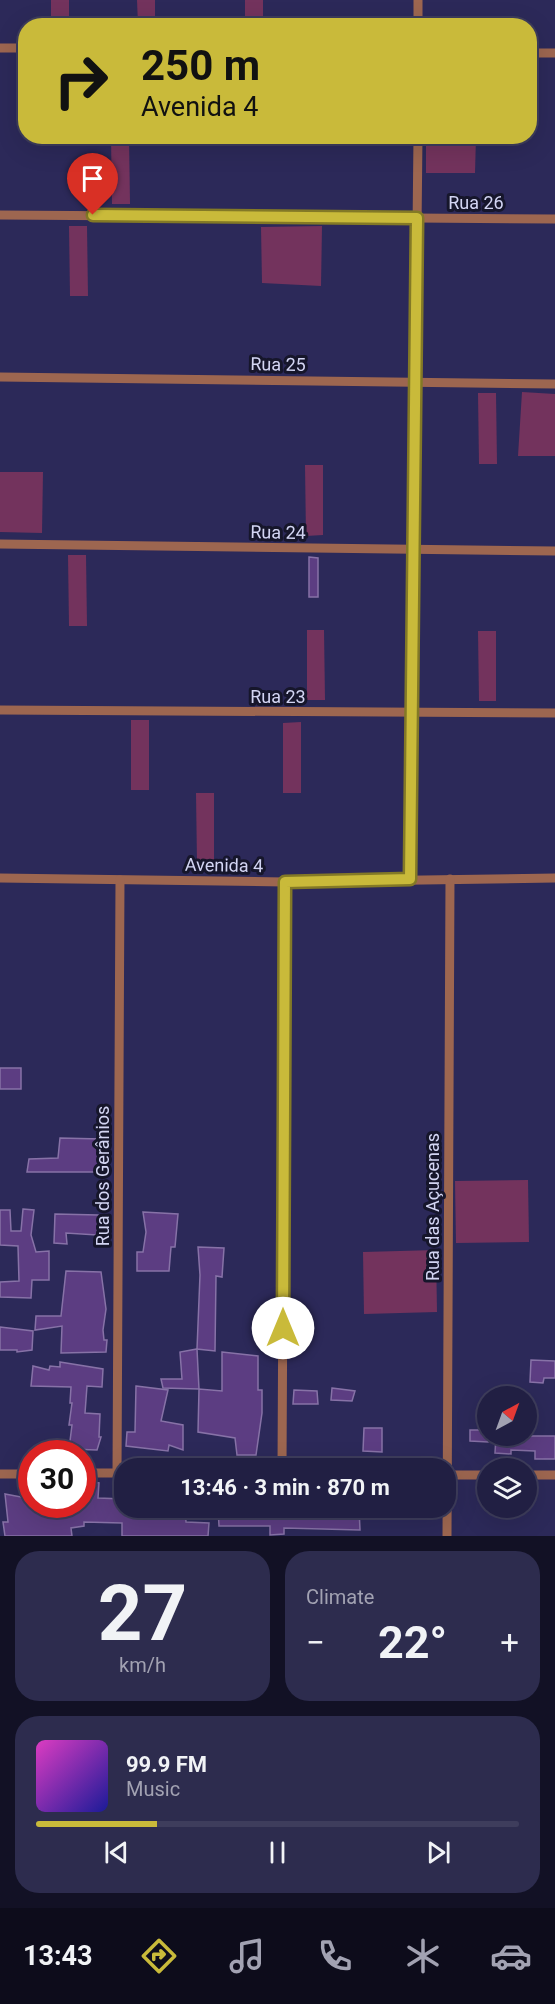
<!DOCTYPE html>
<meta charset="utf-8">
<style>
:root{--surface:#211f43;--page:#2d2c4e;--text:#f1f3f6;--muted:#a2a2b2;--line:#3e3d5c;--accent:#c9ba3a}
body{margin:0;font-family:Roboto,sans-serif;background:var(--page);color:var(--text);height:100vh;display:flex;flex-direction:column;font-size:22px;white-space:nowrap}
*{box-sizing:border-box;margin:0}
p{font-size:20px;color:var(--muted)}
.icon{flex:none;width:33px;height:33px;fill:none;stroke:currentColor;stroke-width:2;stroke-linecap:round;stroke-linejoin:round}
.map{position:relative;height:1536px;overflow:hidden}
.details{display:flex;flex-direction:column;gap:15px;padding:15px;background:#121125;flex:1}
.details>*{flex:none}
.top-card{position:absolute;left:18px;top:18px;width:519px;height:126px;border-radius:24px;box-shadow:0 6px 24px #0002,0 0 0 2px var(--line);background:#c9ba3a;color:#111;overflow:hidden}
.needle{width:39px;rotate:41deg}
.fabs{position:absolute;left:477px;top:1386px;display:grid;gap:12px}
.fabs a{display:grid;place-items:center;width:60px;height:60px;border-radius:50%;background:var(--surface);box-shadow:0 6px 24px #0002,0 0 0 2px var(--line);font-size:30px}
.speed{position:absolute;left:18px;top:1440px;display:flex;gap:12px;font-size:30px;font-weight:700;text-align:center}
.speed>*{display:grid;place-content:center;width:78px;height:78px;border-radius:50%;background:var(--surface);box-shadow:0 6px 24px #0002,0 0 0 2px var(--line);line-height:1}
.speed .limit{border:9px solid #d22;background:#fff;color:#111}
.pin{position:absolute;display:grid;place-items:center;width:51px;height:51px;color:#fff;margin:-62px -26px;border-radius:50% 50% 50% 0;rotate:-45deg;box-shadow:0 0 6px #0007}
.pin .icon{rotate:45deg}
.me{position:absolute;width:66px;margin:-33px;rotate:0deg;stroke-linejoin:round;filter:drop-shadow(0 0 4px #0008)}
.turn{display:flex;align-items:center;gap:21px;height:126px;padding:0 24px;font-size:27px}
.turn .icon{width:78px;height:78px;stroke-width:2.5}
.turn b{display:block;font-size:42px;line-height:51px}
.big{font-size:45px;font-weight:700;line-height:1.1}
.details .card{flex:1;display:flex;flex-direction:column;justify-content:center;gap:9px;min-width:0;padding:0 21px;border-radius:24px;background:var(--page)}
.details .dial{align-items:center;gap:0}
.dial b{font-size:78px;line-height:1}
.song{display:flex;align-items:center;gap:18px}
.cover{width:72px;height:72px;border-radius:9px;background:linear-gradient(135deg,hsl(310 70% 55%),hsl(240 70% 35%))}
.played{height:6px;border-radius:3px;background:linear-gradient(90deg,var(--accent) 25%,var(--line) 25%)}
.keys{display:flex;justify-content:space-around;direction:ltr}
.heat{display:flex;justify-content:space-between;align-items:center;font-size:33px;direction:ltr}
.details .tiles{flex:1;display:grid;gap:15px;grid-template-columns:1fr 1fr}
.card:last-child{grid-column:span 2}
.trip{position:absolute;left:114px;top:1458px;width:342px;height:60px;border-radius:24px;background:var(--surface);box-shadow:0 6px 24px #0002,0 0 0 2px var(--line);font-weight:700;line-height:60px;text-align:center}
.menu{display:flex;height:96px;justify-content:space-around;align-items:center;background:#0d0c1b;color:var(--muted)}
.menu .icon{width:42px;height:42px}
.menu .on{color:var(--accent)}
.menu b{font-size:27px;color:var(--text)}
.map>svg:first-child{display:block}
.green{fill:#73335d}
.building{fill:#5c3d82;stroke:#8772a7;stroke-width:1.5}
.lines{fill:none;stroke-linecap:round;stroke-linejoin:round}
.street{stroke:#9d6650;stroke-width:9}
.route-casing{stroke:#837926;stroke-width:15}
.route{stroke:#c9ba3a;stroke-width:10}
.labels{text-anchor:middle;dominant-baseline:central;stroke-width:6;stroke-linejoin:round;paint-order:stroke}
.street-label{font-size:18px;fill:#d3d5f3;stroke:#16162b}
</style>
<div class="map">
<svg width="555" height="1536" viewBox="0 0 555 1536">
<rect width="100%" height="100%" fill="#2c2959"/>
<g class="green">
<rect x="51" y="0" width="18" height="25"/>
<path d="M137,0H155V25H138Z"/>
<rect x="245" y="0" width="18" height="25"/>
<path d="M111,137H129L130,204H112Z"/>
<path d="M426,137H476L475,173H426Z"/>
<path d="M69,226H87L88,296H70Z"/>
<path d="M322,226L321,286L262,283L261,227Z"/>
<path d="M522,392L555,394V456H518Z"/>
<path d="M478,393H496L497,464H479Z"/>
<path d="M305,465H323V535L306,536Z"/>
<path d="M0,472H43L42,533L0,532Z"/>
<path d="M68,555H86L87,626H69Z"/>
<path d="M307,630H324L325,700H307Z"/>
<path d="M478,631H496V701H479Z"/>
<rect x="131" y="720" width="18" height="70"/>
<path d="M301,722V793H283V723Z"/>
<path d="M196,793H214V863H197Z"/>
<path d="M528,1180L529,1242L456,1243L455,1181Z"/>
<path d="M436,1250L437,1312L364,1314L363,1252Z"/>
</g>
<g class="building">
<path d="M309,557L318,558V597H309Z"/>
<rect x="0" y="1068" width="21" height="21"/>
<path d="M60,1138L101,1139L103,1151H98L100,1172H27L29,1159L58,1158Z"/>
<path d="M23,1209L34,1210L31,1235L36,1252L49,1251V1280H32L31,1298L0,1297V1282L19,1281L18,1246L0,1245V1210H10L11,1231H21Z"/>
<path d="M143,1212L178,1214L175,1247H171L169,1271H137V1252H143L146,1232Z"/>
<path d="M55,1214L98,1215L97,1235L66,1233L67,1244L54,1243Z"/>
<path d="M198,1247L224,1248L222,1277L216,1276L215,1351L197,1349L200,1275Z"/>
<path d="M66,1271L101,1272L106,1309L103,1330L104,1340H107L106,1352L61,1353L62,1326L35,1330L36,1316H61Z"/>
<path d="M0,1327L33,1331L32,1350L17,1352V1350H0Z"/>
<path d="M197,1349L199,1389L163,1388L161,1379H182L180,1352Z"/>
<path d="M222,1352L258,1356V1390H262V1413L256,1455H237L235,1438L198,1432L199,1389L222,1391Z"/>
<path d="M531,1360L555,1361V1378H544L543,1383L530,1382Z"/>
<path d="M60,1362L103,1369L102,1387L87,1386L85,1413L100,1414L99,1437H101L97,1450L69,1449L72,1425H69L72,1403H70L71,1387L31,1386L33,1366L49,1370L50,1366L60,1367Z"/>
<path d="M136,1386L168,1390L161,1421L183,1425V1450L169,1445L168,1451L126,1446L127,1432H135Z"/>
<path d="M332,1388L355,1391L352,1401L331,1400Z"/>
<path d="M294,1390L317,1391L318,1404H293Z"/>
<path d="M364,1428H382V1452L363,1451Z"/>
<path d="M470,1430H488V1442L470,1441Z"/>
<path d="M496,1436H555V1459H535V1451L511,1450V1454L495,1453Z"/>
<path d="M87,1481L99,1483L98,1498L124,1499V1508H185L186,1522L209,1523L208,1536H122V1523L84,1522V1526L71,1528L72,1536H5L3,1522H8L5,1494L32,1499V1504H86Z"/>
<path d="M218,1508H251L290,1513V1508H359L360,1530L284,1528V1534L270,1535V1526H219Z"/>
</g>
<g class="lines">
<g class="street">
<path d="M418,0V26"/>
<path d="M0,48H26"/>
<path d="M530,53H555"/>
<path d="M0,215L555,219"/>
<path d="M0,377L555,384"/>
<path d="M0,544L555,551"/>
<path d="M0,710L555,713"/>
<path d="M0,878L285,882L555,878"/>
<path d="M410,879L418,136"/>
<path d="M282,1468L285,882"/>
<path d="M82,1473H124"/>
<path d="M117,1473L120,880"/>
<path d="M0,1474H32"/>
<path d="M446,1475H488"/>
<path d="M526,1475H555"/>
<path d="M447,1536L450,879"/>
</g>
</g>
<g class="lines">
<defs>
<path id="route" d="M93,215L417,218L410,879L285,882L283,1328"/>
</defs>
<use href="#route" class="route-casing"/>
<use href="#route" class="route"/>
</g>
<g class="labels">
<g class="street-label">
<text x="476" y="202">Rua 26</text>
<text transform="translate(278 364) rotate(1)">Rua 25</text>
<text transform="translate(278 532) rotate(1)">Rua 24</text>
<text x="278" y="696">Rua 23</text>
<text transform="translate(224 865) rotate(1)">Avenida 4</text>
<text transform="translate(102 1176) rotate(-90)">Rua dos Gerânios</text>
<text transform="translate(432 1207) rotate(-90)">Rua das Açucenas</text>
</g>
</g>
</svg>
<div class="fabs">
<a><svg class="needle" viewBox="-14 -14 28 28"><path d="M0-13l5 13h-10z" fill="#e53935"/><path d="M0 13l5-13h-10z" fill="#a2a2b2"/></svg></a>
<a><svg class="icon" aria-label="layers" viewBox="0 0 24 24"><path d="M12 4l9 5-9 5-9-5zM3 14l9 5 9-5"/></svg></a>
</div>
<div class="speed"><div class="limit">30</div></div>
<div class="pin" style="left:93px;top:215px;background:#d93025"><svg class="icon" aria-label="arrive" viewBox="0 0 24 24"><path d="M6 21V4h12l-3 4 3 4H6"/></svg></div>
<svg class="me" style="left:283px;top:1328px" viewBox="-20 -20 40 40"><circle r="19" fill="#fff"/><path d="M0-13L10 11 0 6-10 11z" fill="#c9ba3a"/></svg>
<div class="trip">13:46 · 3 min · 870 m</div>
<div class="top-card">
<div class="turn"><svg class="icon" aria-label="right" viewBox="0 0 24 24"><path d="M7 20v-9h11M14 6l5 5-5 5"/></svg><div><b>250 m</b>Avenida 4</div></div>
</div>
</div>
<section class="details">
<div class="tiles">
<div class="card dial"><b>27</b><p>km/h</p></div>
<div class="card"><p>Climate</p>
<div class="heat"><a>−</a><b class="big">22°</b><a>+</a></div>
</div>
<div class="card">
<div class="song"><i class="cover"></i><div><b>99.9 FM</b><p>Music</p></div></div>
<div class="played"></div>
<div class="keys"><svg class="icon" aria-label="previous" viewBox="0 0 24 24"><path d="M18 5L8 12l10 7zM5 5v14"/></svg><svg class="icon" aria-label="pause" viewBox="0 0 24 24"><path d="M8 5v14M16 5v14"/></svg><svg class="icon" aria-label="next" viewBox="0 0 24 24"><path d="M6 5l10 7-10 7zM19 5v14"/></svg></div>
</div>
</div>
</section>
<nav class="menu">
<b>13:43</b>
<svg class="icon on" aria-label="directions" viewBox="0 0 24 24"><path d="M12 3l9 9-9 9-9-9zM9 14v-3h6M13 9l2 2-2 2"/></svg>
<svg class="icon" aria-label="music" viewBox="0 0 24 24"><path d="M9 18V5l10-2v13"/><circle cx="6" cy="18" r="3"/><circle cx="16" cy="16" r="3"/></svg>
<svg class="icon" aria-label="phone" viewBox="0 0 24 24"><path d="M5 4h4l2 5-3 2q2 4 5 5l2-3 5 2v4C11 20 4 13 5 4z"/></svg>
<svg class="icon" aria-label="climate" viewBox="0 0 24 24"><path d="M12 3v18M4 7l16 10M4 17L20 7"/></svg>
<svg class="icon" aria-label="car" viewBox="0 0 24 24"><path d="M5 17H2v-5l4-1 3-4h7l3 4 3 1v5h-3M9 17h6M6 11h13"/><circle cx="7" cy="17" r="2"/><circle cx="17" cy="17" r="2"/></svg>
</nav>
